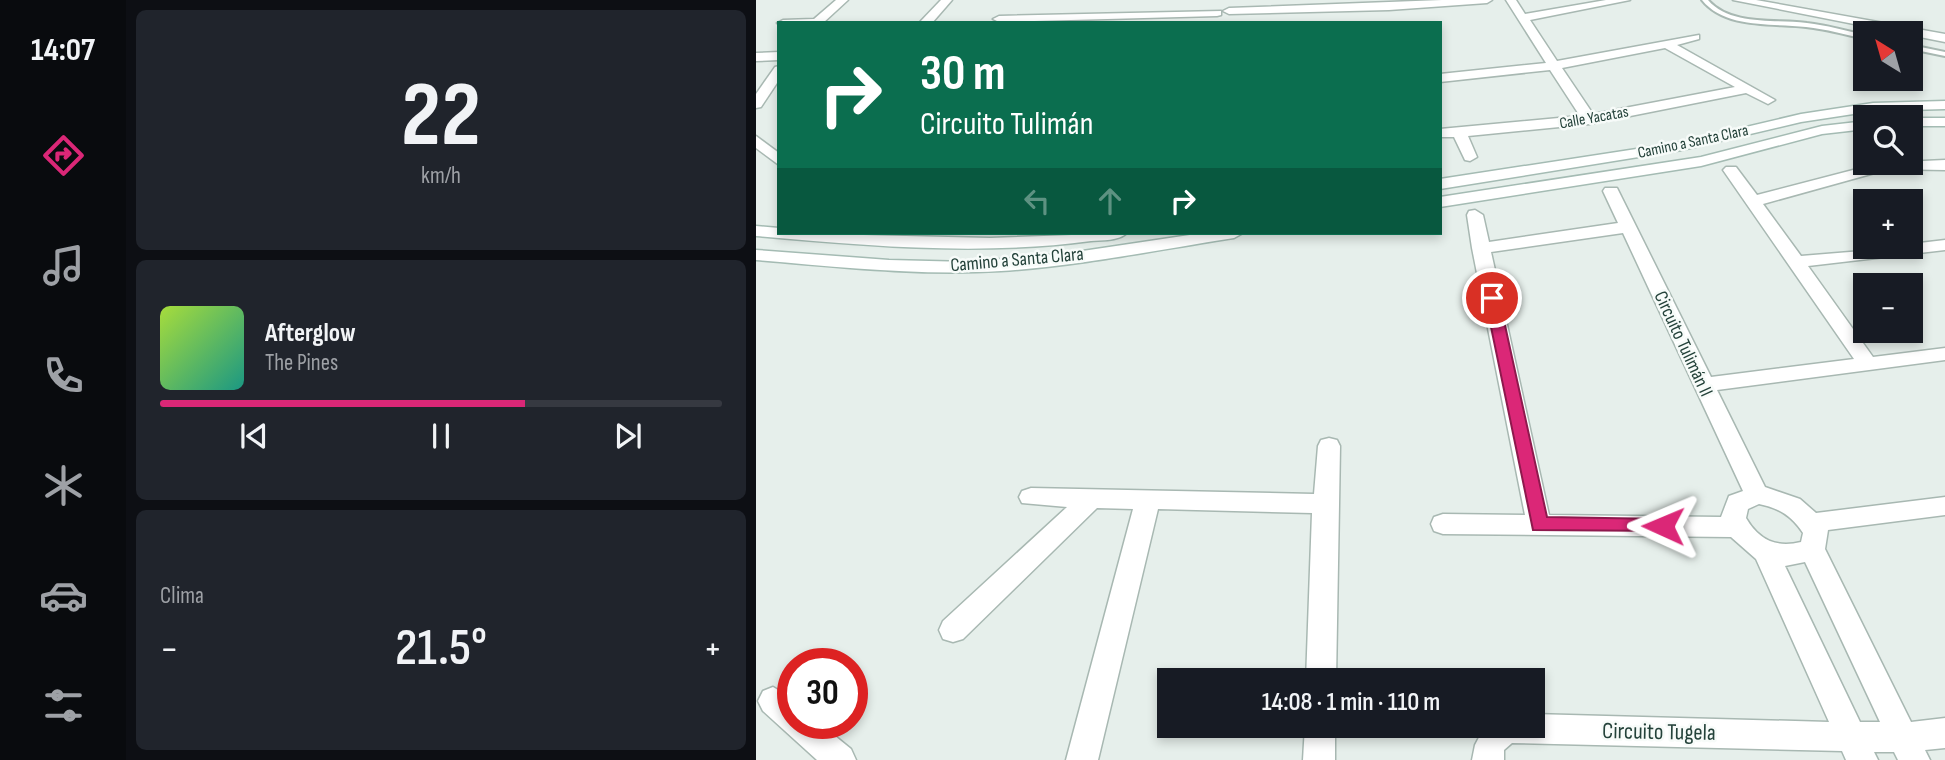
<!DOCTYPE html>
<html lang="es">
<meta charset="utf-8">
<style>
:root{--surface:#171b24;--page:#20242c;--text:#f1f3f6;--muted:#9ea1a6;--line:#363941;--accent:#db2777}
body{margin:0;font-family:"Sofia Sans Condensed",sans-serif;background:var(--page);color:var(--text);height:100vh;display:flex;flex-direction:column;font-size:26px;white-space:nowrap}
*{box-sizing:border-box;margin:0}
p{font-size:23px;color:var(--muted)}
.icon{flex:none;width:38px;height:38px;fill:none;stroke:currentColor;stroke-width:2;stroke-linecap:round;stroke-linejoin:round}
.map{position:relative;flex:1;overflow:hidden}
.sheet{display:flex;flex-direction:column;gap:10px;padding:10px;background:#0d0f14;width:630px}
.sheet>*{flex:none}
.top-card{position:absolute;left:21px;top:21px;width:665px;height:214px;border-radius:0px;box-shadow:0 4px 10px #0003;background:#0b6e4f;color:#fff;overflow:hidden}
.needle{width:46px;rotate:323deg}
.fabs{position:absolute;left:1097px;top:21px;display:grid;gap:14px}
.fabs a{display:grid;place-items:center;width:70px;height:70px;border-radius:0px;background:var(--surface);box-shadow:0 4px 10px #0003;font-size:35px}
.speed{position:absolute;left:21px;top:648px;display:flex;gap:14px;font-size:35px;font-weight:700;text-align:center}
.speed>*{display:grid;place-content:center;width:91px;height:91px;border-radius:50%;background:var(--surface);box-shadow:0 4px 10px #0003;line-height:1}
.speed .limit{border:10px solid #d22;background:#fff;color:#111}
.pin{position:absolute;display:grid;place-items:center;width:60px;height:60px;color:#fff;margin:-30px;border:4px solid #fff;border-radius:50%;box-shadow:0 2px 7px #0007}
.me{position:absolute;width:77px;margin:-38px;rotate:271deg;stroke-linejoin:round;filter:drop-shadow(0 0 5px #0008)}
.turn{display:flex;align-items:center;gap:24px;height:147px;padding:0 28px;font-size:32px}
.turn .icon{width:91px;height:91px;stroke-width:2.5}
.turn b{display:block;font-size:49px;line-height:60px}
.lanes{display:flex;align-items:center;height:66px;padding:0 28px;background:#0003;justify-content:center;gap:35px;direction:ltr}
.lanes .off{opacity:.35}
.big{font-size:52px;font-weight:600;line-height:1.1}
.sheet .card{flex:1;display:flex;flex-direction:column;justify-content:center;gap:10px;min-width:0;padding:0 24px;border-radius:10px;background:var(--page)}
.sheet .dial{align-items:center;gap:0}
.dial b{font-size:91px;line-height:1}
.song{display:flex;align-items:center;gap:21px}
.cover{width:84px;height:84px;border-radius:10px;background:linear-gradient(135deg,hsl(80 70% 55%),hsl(170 70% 35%))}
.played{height:7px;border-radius:4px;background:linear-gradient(90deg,var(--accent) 65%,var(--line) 65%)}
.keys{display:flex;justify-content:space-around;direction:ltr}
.heat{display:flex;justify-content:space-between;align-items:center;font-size:38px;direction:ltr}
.trip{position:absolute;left:401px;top:668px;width:388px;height:70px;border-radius:0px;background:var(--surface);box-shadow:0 4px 10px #0003;font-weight:600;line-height:70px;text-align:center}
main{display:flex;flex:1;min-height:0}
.tab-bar{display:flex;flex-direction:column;width:126px;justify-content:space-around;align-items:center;background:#090b0e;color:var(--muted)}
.tab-bar .icon{width:49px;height:49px}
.tab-bar .active{color:var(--accent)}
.tab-bar b{font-size:32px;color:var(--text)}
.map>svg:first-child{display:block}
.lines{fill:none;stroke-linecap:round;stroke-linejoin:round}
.service-casing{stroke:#a8b8b2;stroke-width:4}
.minor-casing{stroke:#a8b8b2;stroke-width:3}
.secondary-casing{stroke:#a4bbb3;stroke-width:3}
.service{fill:#fff;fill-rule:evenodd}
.minor{fill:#fff;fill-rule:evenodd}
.secondary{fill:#fff;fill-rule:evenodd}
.route{fill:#db2777;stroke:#8e194d;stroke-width:2}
.labels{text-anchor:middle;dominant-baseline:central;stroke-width:5;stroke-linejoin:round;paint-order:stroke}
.far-street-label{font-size:16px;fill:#24423a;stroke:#f7fbf9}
.street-label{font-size:19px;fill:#24423a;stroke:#f7fbf9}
.near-street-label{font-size:23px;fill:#24423a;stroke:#f7fbf9}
</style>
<main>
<nav class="tab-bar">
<b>14:07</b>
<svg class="icon active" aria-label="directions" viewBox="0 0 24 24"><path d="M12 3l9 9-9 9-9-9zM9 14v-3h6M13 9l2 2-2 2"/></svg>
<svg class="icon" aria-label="music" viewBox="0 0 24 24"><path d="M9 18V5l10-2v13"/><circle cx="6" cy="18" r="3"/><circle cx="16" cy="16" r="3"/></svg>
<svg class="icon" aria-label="phone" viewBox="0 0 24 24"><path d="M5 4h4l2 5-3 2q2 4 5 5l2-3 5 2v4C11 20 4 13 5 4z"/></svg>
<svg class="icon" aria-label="climate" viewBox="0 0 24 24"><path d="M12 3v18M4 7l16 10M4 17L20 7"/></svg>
<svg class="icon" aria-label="car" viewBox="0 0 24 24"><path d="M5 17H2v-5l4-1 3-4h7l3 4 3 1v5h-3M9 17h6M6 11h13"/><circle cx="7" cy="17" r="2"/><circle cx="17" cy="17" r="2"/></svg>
<svg class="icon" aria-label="filters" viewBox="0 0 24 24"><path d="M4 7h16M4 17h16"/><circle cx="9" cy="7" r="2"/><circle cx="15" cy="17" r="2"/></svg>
</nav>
<section class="sheet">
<div class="card dial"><b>22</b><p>km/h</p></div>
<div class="card">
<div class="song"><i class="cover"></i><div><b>Afterglow</b><p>The Pines</p></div></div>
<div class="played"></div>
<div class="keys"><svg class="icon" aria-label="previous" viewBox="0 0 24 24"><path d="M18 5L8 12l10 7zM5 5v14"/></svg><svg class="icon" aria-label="pause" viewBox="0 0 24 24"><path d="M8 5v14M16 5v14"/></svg><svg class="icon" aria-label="next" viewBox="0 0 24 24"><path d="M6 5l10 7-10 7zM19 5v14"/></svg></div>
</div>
<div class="card"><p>Clima</p>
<div class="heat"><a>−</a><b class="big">21.5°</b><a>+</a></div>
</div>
</section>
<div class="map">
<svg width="1189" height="760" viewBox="0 0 1189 760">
<rect width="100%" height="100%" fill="#e6efeb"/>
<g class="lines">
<defs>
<g id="service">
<path d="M946,0H952C974,26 1020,19 1051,23C1070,25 1090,31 1110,35V39C1090,35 1070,29 1050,27C1016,23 969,29 946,0Z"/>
<path d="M1155,45L1189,52V56L1155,49Z"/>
</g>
<g id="minor">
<path d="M80,0H92L67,23H21L27,20L58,19Z"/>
<path d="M185,0H196L176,23H163Z"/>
<path d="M686,0H736L731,3L633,10L473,14L467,11L473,8Z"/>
<path d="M750,0H760L769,14L850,0H874L774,20L801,61L943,35V39L921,45L1019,100L1012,104L990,93L834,124L712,136L721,157L714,161L709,160L698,137H684V129L824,116L794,70L684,82V74L790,63ZM909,48L979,87L837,114L806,68Z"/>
<path d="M977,0H1000L1189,34V42Z"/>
<path d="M465,11V15L461,16L243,22L237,19L243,16Z"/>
<path d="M23,52V60L0,61V53Z"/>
<path d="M23,66V80L5,107L0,108V94L19,67Z"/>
<path d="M0,136L23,153V165L0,148Z"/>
<path d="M1189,160V170L1133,169L1007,204L1045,256L1155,247V244L1189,240V250L1052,266L1117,357L1189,348V360L961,390L1009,487L1044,499L1060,513L1189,497V515L1072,530L1069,549L1155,722L1189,718V748L1169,750L1174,760H1142L1138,752H1118L1122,760H1090L1086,751L756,743L748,750V760H716L719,745L729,726H777V714L1073,722L1000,559L975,537L687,534L678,531L675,524L678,517L687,514L769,515L716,248L711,215L713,211L719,210L727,215L733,242L862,223L847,191L849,188H861L955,377L1098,359L967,170L970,167H980L1001,195L1124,163ZM867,233L987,491L973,496L965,517L793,515L735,252ZM1003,504C1023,508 1036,516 1047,533L1045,542C1020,548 1003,540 990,518L992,509ZM1049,562L1124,722H1104L1029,566Z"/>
<path d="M573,438L581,440L584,446L580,681H550L556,513L402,509L342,760H310L377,509L341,508L207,639L197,642L187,639L183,630L187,621L311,507L266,503L263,497L266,491L275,488L558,494L562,446L565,440Z"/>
<path d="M17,687L37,699V723H63L95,749L100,760H61L7,711L2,701L7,691Z"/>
<path d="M549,726H579V760H547Z"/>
</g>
<g id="secondary">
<path d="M1189,101V109L1117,111L1045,122L926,150L684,189V179L926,142L1045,114L1117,103Z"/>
<rect x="1155" y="118" width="34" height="8"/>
<path d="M1110,121V129L1066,134L945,166L684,207V197L945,157L1066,126Z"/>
<path d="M0,226L23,228V233L234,238L371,233C363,241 346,240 335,241C224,256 111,246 0,236Z"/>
<path d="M447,233H487L478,238C401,250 323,266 245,271C163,276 82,267 0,260V250L133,260L213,262L313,253Z"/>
</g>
</defs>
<use href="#service" class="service-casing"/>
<use href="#minor" class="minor-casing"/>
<use href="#secondary" class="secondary-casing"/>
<use href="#service" class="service"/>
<use href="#minor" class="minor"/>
<use href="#secondary" class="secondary"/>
</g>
<path class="route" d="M736,294L743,298L791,517L907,519L916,526L914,531L777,530L729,298Z"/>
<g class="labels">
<g class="far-street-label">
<text transform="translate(838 118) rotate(-10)">Calle Yacatas</text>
<text transform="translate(937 142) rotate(-12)">Camino a Santa Clara</text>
</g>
<g class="street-label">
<text transform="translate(261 260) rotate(-5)">Camino a Santa Clara</text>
<text transform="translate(927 344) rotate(65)">Circuito Tulimán II</text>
</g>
<g class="near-street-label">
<text transform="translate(903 732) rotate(1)">Circuito Tugela</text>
</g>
</g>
</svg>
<div class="fabs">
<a><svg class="needle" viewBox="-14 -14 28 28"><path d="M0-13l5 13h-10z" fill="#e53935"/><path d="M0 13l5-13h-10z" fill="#9ea1a6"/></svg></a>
<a><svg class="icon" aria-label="search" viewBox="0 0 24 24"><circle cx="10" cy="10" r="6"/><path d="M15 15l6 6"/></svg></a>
<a>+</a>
<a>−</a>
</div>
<div class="speed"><div class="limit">30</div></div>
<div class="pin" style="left:736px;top:298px;background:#d93025"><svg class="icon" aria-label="arrive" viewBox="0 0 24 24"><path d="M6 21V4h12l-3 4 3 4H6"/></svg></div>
<svg class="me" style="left:907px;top:526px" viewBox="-20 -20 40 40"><path d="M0-17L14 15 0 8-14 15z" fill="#db2777" stroke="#fff" stroke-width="4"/></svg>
<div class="trip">14:08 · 1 min · 110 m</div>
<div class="top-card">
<div class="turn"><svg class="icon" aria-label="right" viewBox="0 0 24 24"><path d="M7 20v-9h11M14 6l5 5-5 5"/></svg><div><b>30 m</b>Circuito Tulimán</div></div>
<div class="lanes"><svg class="icon off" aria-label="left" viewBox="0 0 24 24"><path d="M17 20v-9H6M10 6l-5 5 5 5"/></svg><svg class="icon off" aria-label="ahead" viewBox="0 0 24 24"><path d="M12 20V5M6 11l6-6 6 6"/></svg><svg class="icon" aria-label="right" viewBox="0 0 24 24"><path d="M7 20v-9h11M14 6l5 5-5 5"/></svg></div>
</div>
</div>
</main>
